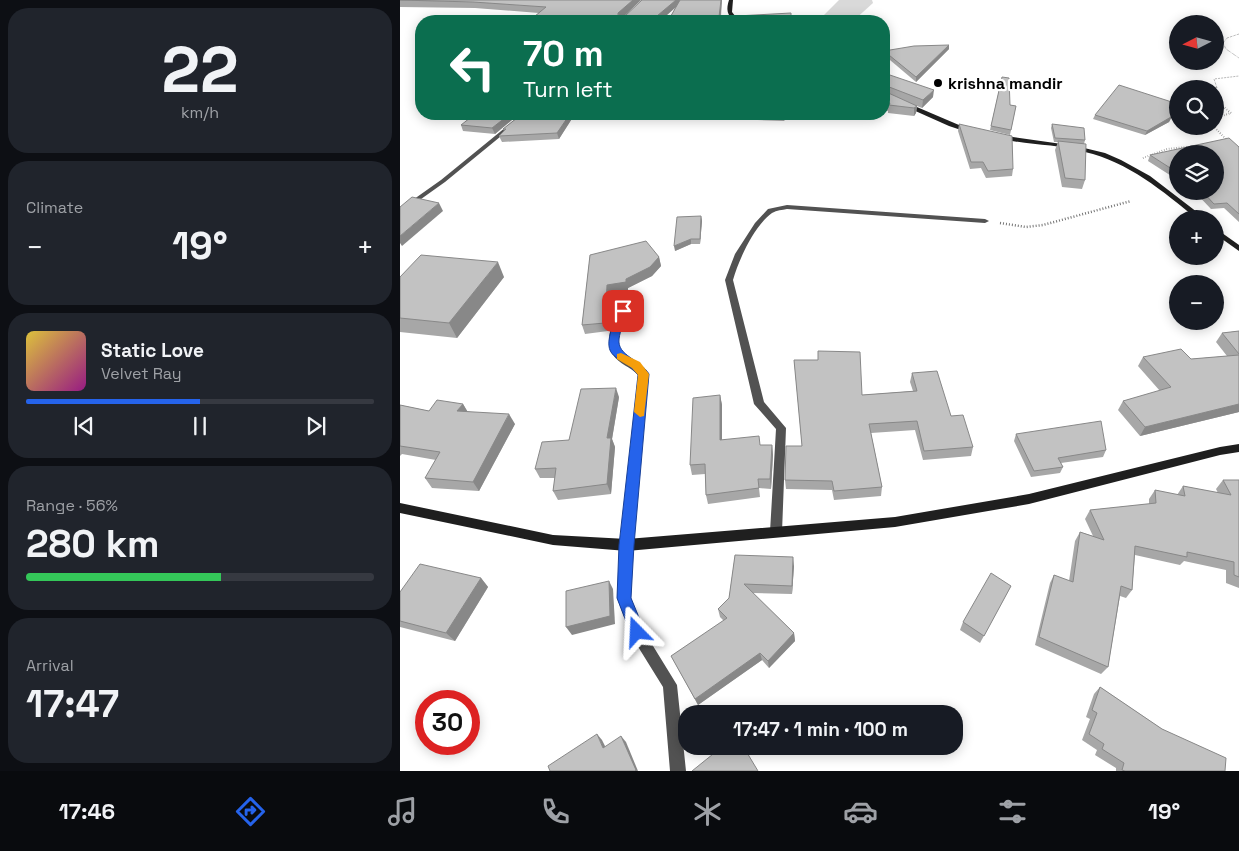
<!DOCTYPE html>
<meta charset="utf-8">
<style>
:root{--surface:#171b24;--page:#20242c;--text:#f1f3f6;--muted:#9ea1a6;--line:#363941;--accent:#2563eb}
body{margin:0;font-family:"Space Grotesk",sans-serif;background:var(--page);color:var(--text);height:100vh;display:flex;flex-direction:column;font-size:19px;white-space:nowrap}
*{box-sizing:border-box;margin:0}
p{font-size:16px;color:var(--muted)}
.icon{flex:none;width:28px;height:28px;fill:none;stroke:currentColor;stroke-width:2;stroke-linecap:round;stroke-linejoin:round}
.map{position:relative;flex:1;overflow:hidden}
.details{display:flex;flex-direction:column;gap:8px;padding:8px;background:#0d0f14;width:400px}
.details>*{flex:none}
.top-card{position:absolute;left:15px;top:15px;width:475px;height:105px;border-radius:20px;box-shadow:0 2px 12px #0003;background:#0b6e4f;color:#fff;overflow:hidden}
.needle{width:32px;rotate:264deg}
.tools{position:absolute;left:769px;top:15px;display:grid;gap:10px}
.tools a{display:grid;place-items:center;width:55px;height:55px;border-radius:50%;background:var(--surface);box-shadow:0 2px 12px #0003;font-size:25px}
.speed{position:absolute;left:15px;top:690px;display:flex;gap:10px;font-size:25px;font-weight:700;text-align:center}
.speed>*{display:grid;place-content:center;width:65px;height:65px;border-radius:50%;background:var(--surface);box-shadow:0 2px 12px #0003;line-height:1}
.speed .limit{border:8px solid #d22;background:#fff;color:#111}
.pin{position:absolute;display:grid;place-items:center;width:42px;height:42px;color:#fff;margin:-21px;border-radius:10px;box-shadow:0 2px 8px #0006}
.me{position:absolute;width:55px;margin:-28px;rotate:339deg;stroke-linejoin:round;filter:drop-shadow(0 0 4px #0008)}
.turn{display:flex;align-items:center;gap:18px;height:105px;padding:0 25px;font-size:22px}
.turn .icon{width:65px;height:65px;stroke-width:2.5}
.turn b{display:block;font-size:35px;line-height:42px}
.big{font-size:38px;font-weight:800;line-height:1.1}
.details .widget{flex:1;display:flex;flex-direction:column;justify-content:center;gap:8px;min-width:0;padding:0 18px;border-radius:20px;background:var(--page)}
.details .dial{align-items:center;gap:0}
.dial b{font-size:65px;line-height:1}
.song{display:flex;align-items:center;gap:15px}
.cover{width:60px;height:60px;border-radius:8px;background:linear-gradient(135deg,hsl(50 70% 55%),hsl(310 70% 35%))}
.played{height:5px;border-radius:2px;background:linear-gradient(90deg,var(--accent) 50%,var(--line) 50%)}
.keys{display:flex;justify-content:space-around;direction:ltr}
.heat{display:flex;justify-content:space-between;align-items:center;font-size:28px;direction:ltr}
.charge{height:8px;border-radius:4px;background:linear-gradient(90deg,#34c759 56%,var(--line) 0)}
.trip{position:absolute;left:278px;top:705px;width:285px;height:50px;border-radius:20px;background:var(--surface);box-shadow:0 2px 12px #0003;font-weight:800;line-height:50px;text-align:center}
.dock{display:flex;height:80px;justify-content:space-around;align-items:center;background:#090b0e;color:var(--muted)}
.dock .icon{width:35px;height:35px}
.dock .current{color:var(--accent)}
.dock b{font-size:22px;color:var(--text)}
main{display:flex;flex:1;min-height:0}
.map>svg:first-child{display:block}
.green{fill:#d9d9d9}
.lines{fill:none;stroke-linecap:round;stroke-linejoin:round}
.path-far2{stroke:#747474;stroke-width:1;stroke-dasharray:0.5 1;stroke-linecap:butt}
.path-far1{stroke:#747474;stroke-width:2;stroke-dasharray:0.5 2;stroke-linecap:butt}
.path{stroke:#747474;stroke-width:2.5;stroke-dasharray:1 2;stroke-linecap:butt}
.street{fill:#525252;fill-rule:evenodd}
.secondary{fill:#1f1f1f;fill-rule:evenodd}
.wall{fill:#a7a7a7}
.shaded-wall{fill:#888}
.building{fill:#c2c2c2;stroke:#888}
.route{fill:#2563eb;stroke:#184099}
.slow{fill:#f59e0b}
.poi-dot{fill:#000;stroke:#fff;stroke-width:2}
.labels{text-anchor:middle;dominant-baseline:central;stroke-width:4.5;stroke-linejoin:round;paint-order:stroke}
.far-poi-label{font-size:16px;font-weight:bold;fill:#000;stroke:#fff;text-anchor:start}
</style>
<main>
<section class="details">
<div class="widget dial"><b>22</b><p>km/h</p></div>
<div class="widget"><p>Climate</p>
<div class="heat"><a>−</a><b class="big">19°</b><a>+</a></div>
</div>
<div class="widget">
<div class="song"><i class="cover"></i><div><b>Static Love</b><p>Velvet Ray</p></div></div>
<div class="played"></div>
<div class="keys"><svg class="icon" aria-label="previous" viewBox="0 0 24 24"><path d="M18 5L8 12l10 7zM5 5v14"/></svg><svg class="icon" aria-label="pause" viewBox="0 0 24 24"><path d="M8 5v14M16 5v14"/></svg><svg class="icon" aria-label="next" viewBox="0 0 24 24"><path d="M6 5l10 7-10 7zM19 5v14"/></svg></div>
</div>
<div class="widget"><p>Range · 56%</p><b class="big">280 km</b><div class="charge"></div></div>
<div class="widget"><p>Arrival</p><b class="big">17:47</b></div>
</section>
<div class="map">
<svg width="839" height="771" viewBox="0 0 839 771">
<rect width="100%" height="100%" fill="#fff"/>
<path class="green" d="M439,0H472L473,3L453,21H418Z"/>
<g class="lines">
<g class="path-far2">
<path d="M839,34L827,38L823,43L826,49L839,58"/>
<path d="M817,88L814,79L839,76"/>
</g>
<g class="path-far1">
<path d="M815,90L816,86"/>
<path d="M815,100L831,113L815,118"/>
<path d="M813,126L828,141"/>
<path d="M743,158L767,149L787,147"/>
</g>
<path class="path" d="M600,223L626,227L643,225L731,201"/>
<g class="street">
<path d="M122,114H128L45,182L0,214V209L41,180Z"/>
<path d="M387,205L585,219L589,221L585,223L387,209C382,210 377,210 372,213C354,226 339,259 333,280L364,402L386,428L382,532L380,536L376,537L372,536L370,532L376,429L354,404L325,280L335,254L355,223L368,209Z"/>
<path d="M239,293L243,296C232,309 204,336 223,354C231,362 242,364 248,374L233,545L231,598L242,628L277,685L286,771H270L263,687L232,637L217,598L221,545L238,375C231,367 219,364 213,355C201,337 219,300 239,293Z"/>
</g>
<g class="secondary">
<path d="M329,0H333L332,12L339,21H334C327,15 326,9 329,0Z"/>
<path d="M484,93L573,131L570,133L549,126L484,97Z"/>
<path d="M599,135L676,146L705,153L721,160L750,176L806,219H797C763,191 728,162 685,152C656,144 626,145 597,138L596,137Z"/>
<path d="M815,228L839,245V251L815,234Z"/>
<path d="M839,444V452L820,455L629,504L495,527L227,551L153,545L0,513V503L153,535L227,539L495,517L629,494L820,447Z"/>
</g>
</g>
<g class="wall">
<path d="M0,0H241L224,16H225L242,0H322L321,17L268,21L276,7L260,21H129L139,13L75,8L0,7Z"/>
<path d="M549,49L516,82L484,55V51Z"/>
<path d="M484,73L533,97L522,108L517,106L516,113L514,116L488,113V111L484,110Z"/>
<path d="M602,77L610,105L616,106L610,135L590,130Z"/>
<path d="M776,109L769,122L745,135L693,119L695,115Z"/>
<path d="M119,114L95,134L63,131L61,125Z"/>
<path d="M122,114H172L173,117L159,139L102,142L99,136L104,131L103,129Z"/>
<path d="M333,114H387L384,121L333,119Z"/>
<path d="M414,114H430L428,116Z"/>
<path d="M559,124L613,169L612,176L586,178L581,168L570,169L558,131Z"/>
<path d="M652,124L685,140L684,144L685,180L682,189L662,187L655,150L658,142H654L651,128Z"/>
<path d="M839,147V222L824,208L811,209L794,191H815L778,154V179H776L748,161L750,155Z"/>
<path d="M301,216L302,221L300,244H291L275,251Z"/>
<path d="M190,255L259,257L261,266L252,276L228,288V291L210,294L208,331L185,334L182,325Z"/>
<path d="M0,277H104L57,338L0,332Z"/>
<path d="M839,331V412L740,436L718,410L723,401L760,391L738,366L743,357L791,359L827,356L816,342L822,333Z"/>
<path d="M394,360L462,395L513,391L510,382L512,373L551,416L573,447L571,456L523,460L515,430L471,433L482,487L481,496L434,500L432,490L386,489L385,480L402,446Z"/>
<path d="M320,395L322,405V440L360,445H372L373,455L371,489L359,488L360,497L308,504L306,495L305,474L292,475L290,465Z"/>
<path d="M219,397L212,439L215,447L211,494L158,500L153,491L155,478H140L135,469Z"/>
<path d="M63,404L67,411L115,424L79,491L32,488L25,478L36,460L2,454L0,456V405L29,411Z"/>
<path d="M616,434L706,450L703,457L661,463L663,467L660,473L631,477L614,441Z"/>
<path d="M823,480H839V588L826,583V570L784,561L780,565L735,555L732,590L726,598L720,596L708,667L701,674L635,645L650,583L654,575L669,581L675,541L680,532L693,536L685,519L690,510L749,504V499L755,490L777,495L783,486L818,493L816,489Z"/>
<path d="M335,555L394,566L392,594L353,593L394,633L395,641L369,668L362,660L298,705L271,656L324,621L320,617L318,609L329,598Z"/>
<path d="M81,578L88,587L55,641L0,627V592Z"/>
<path d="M611,586L580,643L560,630L563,622Z"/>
<path d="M700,687L762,729L825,771H716V768L695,755L697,750L682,740L690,719L686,717L694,694Z"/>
</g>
<g class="shaded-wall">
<path d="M233,0H241L220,20L218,13Z"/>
<path d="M276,0H284L260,21H251Z"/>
<path d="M321,0H322L320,21L319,17Z"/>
<path d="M549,45V49L516,82V77Z"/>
<path d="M534,90L533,97L522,108L523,100Z"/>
<path d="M778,105L769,122L745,135L747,131Z"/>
<path d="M517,106L516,113L514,116V108Z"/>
<path d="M110,114H119L95,134L92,128Z"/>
<path d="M170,114H172L173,117L159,139L157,133Z"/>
<path d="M384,114H387L384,121Z"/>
<path d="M39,203L43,211L2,246L0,243V236Z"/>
<path d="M301,216L302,221L300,244V239Z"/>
<path d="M291,239V244L275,251L274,246Z"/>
<path d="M259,257L261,266L252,276L228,288V291L210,294L208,331L205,323L207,285L226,279Z"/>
<path d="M98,262L104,277L57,338L49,323Z"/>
<path d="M216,388L219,397L212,439L215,447L211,494L207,484V438Z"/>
<path d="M320,395L322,405V450L320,440Z"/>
<path d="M63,404L69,414L57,411Z"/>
<path d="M839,404V412L740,436L745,427Z"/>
<path d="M109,414L115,424L79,491L73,482Z"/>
<path d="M372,445L373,455L371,489L370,479Z"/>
<path d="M393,557L394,566L392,594V586Z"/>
<path d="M81,578L88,587L55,641L46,633Z"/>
<path d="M209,581L213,589L215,624L172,635L166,627Z"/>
<path d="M394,633L395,641L369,668L368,661Z"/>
<path d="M360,653L362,660L298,705L295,699Z"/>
<path d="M197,734L202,740L209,754L203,748Z"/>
<path d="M221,736L226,742L238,771H235Z"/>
</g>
<g class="building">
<path d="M0,0H233L218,13V16H225L242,0H276L251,21H129L146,7L73,2Z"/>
<path d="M280,0H321L319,17L391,13V21H268Z"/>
<path d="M549,45L516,77L484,51L514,46Z"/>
<path d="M484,73L534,90L523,100L484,85Z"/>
<path d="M602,77L609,78L610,105L616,106L611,130L591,126Z"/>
<path d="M719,85L778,104V105L771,117L747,131L695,115Z"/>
<path d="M484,91L517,106L514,108L489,105L490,103L484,102Z"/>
<path d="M75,114H110L92,128L61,125Z"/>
<path d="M122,114H170L157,133L99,136L106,129H103Z"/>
<path d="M559,124L612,136L613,169L588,171L583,162H571Z"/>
<path d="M652,124L684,128L685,140L655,138Z"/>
<path d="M829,138L839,147V214L827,203L814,204L802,191H815V154H778V173L750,155Z"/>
<path d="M658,141L686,144L685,180L665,178Z"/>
<path d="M12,197L39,203L0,236V207Z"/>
<path d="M301,216L300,239H291L274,246L277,217Z"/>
<path d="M246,241L259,257L250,267L226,279V282L207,285L205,323L182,325L190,255Z"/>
<path d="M21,255L98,262L49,323L0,318V277Z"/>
<path d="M839,331V354L822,333Z"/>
<path d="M781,349L791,359L839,355V404L745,427L723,401L771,387L743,357Z"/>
<path d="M418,351L460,352L462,395L517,391L512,373L537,371L551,416L563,415L573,447L524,451L517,421L469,424L482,487L434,491L432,481L385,480L386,446H402L394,360H418Z"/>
<path d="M216,388L207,438H211L207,484L153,491L156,468L135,469L142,442L169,440L181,389Z"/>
<path d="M320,395V440L359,436L360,445H372L370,479H358L359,488L306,495L305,464L290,465L293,398Z"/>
<path d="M37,400L63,404L57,411L109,414L73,482L25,478L40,452L0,446V405L29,411Z"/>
<path d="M701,421L706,450L658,458L663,467L634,471L616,434Z"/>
<path d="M823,480H839V577L834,575V562L787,552V557L735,546L732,590L721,586L708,667L639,637L654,575L673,582L680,532L704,540L690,510L756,503L755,490L785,496L783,486L831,495Z"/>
<path d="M335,555L393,557L392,586L344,584L394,633L368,661L360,653L295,699L271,656L327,618L318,609L329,598Z"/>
<path d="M20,564L81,578L46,633L0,621V592Z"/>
<path d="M591,573L611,586L584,636L563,622Z"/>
<path d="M209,581L210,616L166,627V591Z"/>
<path d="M700,687L762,729L826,758L825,771H725L722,770L724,763L702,749L704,744L689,734L697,713L692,710Z"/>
<path d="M197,734L203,748L221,736L236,770L235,771H150L148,766Z"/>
<path d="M323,746H343L358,771H292Z"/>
</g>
<path class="route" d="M223,308L228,311C225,320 220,330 219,339C217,356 240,359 249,374L234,545L231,598L245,632L242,637L237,639L232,637L217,598L219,545L238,375C220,352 200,363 213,324C215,318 216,310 223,308Z"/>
<path class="slow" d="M221,353L240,362L249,374L244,416L240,417L234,412L238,375L232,368L217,359V354Z"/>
<circle class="poi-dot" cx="538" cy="83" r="5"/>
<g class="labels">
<g class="far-poi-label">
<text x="548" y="83">krishna mandir</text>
</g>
</g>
</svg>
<div class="tools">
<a><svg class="needle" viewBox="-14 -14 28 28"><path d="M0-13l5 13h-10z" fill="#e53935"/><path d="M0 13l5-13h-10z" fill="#9ea1a6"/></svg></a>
<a><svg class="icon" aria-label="search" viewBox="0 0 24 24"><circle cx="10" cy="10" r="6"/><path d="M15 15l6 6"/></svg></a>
<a><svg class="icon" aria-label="layers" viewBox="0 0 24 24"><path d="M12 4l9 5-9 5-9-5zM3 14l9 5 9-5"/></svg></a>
<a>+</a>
<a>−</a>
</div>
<div class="speed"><div class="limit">30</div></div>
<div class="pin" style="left:223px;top:311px;background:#d93025"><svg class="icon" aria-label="arrive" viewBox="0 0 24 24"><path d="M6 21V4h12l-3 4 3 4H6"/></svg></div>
<svg class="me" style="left:237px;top:632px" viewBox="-20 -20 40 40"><path d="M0-17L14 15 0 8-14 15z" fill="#2563eb" stroke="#fff" stroke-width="4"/></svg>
<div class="trip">17:47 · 1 min · 100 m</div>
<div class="top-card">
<div class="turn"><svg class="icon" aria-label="left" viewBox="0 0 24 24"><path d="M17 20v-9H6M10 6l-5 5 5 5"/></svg><div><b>70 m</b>Turn left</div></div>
</div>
</div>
</main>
<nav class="dock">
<b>17:46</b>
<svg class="icon current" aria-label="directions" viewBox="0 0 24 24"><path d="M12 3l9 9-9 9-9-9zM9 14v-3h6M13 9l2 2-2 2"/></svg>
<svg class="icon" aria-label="music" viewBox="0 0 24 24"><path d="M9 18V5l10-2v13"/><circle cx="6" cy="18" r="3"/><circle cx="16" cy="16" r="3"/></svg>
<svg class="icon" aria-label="phone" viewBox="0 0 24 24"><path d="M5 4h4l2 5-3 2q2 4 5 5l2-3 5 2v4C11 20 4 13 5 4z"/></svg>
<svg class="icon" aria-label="climate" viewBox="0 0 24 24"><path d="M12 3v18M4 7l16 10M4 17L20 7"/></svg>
<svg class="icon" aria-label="car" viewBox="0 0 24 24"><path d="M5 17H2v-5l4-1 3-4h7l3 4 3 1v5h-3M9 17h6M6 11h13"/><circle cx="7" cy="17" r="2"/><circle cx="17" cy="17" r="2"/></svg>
<svg class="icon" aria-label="filters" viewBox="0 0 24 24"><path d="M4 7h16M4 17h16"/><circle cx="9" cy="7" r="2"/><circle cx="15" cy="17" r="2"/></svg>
<b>19°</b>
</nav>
